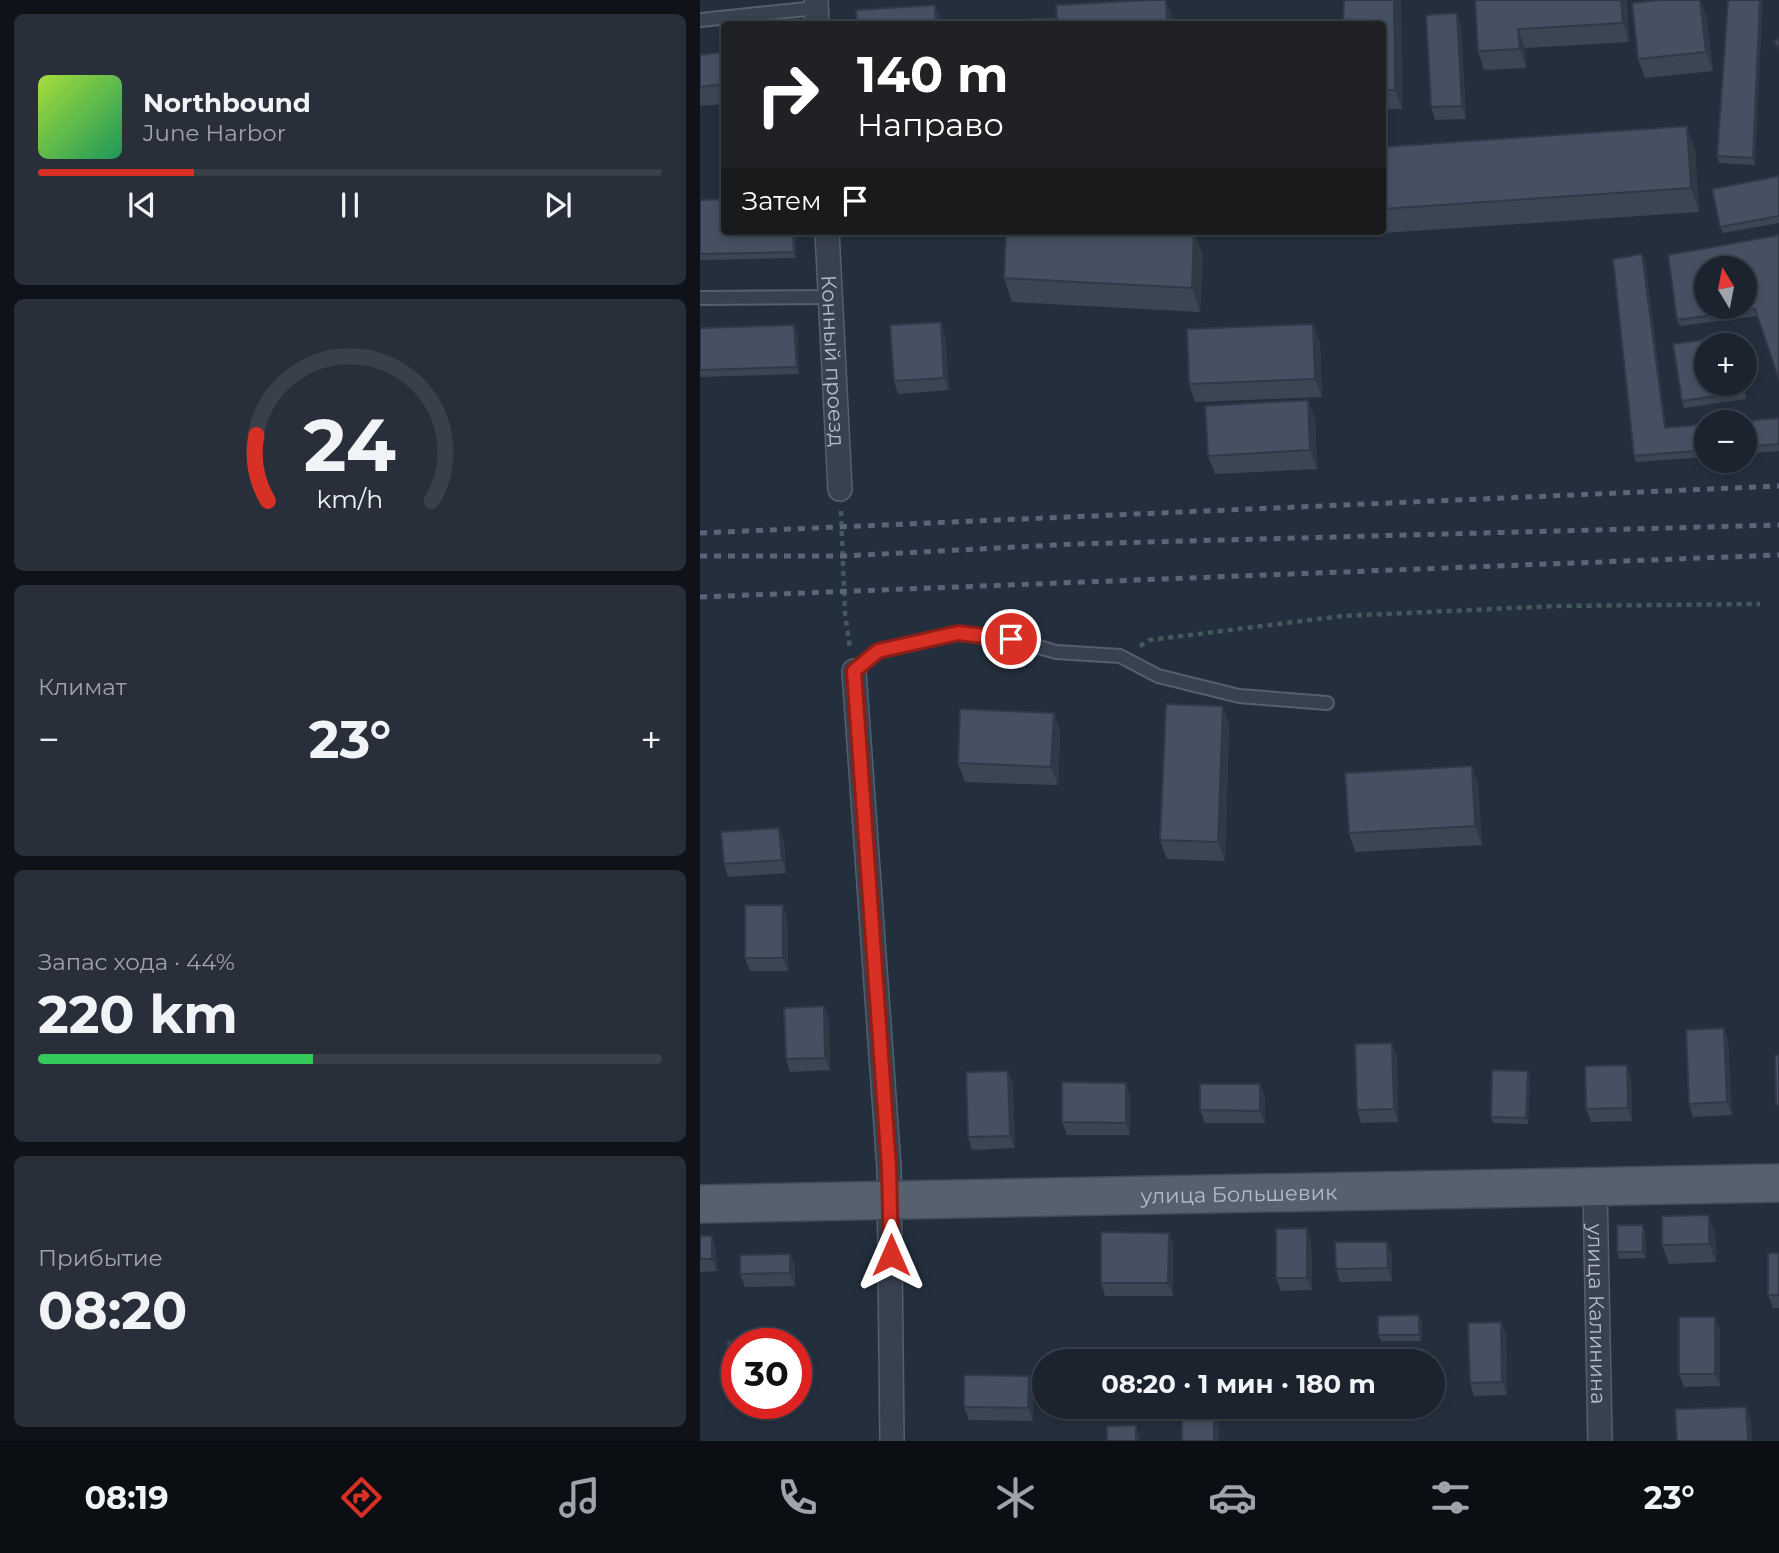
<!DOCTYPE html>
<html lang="ru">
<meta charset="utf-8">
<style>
:root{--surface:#1b232e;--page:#282f3a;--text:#f1f3f6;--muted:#a0a4aa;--line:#39404a;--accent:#d93025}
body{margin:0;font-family:Montserrat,sans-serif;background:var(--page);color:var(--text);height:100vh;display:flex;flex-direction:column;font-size:26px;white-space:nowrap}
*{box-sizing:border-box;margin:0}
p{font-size:23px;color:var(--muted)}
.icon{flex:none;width:38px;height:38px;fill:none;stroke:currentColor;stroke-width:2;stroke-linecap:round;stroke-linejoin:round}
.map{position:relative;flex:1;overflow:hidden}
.panel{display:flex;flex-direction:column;gap:14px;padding:14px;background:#0f1319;width:700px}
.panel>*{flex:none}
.top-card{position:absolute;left:21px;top:21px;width:665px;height:214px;border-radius:7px;box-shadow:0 4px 10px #0003,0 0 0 2px var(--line);background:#202124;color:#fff;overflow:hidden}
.needle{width:46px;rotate:350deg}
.tools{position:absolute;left:994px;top:256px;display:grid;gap:14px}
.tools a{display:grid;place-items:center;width:63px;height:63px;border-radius:50%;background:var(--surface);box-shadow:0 4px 10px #0003,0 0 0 2px var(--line);font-size:35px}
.speed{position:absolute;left:21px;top:1328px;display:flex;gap:14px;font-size:35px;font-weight:700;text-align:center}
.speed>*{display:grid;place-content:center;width:91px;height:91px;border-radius:50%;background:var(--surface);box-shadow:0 4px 10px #0003,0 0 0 2px var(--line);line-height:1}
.speed .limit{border:10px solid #d22;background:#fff;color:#111}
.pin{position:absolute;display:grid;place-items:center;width:60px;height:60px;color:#fff;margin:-30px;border:4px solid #fff;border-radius:50%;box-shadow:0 2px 7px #0007}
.me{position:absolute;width:77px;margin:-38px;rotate:0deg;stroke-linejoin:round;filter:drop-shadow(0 0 5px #0008)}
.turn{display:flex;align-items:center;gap:24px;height:147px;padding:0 21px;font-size:32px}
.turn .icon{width:91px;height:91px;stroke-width:2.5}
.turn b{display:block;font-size:49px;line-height:60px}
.then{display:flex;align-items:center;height:66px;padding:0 21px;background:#0003;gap:14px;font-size:26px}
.big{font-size:52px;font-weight:700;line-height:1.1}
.panel .tile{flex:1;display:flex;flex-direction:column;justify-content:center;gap:10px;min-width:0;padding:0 24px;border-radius:10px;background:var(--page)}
.panel .dial{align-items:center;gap:0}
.dial svg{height:182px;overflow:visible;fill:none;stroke:var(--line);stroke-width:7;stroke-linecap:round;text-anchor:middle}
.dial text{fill:var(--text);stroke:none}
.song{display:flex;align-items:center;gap:21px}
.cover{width:84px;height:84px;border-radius:10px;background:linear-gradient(135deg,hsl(80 70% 55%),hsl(150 70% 35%))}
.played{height:7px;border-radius:4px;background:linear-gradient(90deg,var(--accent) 25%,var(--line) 25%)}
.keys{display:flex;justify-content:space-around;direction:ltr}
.heat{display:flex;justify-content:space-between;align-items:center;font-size:38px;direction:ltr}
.charge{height:10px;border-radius:5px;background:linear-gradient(90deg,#34c759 44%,var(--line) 0)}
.trip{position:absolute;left:332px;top:1349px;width:413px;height:70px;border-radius:35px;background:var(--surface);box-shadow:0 4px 10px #0003,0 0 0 2px var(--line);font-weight:700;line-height:70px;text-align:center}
.dock{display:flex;height:112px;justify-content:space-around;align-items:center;background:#0b0e12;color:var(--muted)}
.dock .icon{width:49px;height:49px}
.dock .on{color:var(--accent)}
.dock b{font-size:32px;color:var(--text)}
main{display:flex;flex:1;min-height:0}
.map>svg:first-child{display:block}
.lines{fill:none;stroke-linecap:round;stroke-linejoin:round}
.lane-casing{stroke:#565f6c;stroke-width:16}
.street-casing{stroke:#565f6c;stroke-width:26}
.primary-casing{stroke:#414a57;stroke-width:40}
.path{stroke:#44595c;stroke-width:4.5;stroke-dasharray:5 5;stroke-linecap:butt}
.lane{stroke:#38414e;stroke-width:12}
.street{stroke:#38414e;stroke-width:23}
.primary{stroke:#56606e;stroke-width:37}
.rail{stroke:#5a6575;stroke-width:5;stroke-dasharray:7 7;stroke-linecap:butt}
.wall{fill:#3b4654}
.shaded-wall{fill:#303945}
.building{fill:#455162;stroke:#303945;stroke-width:2;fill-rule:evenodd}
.route-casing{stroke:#8d1f18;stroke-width:18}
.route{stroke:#d93025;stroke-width:12}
.labels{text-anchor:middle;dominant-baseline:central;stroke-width:7;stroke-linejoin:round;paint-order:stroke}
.street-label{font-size:21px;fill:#b4bcc9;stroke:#1d2633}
</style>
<main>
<section class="panel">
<div class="tile">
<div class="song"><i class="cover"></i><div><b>Northbound</b><p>June Harbor</p></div></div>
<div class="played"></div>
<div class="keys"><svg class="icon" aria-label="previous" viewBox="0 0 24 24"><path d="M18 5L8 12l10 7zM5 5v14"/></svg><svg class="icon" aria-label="pause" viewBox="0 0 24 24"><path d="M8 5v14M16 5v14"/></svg><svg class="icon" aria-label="next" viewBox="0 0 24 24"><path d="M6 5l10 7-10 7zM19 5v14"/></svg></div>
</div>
<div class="tile dial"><svg viewBox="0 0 100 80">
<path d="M14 69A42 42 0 1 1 86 69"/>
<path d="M14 69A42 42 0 0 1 9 40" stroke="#d93025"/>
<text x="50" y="56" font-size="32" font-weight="700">24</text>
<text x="50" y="72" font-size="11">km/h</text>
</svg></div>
<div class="tile"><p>Климат</p>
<div class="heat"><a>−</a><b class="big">23°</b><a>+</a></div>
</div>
<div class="tile"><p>Запас хода · 44%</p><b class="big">220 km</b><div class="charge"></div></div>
<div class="tile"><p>Прибытие</p><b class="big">08:20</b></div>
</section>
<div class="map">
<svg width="1079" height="1441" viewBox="0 0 1079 1441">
<rect width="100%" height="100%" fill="#242f3e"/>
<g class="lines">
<defs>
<g id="lane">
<path d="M0,20L116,8"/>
<path d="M0,298L130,297"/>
<path d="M154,671L178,651L258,633L311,639L356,652L420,656L458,676L539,696L627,703"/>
</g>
<g id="street">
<path d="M116,0L117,24"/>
<path id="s1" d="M127,231L140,489"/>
<path d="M154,671L189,1168L192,1441"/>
<path id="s2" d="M895,1188L900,1441"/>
</g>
<g id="primary">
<path id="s3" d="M0,1204L1079,1183"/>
</g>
</defs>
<use href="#lane" class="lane-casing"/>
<use href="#street" class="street-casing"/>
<use href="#primary" class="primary-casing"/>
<g class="path">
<path d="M141,511L145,614L150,649"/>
<path d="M440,646L450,640L642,616L857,606L1060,604"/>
</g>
<use href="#lane" class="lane"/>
<use href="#street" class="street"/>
<use href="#primary" class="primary"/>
<g class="rail">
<path d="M0,533L1079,486"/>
<path d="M0,556H143L375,544L1079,525"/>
<path d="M0,597L1079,555"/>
</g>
</g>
<g class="wall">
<path d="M701,0L702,109H682V24Z"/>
<path d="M775,0H927L929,42L825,48L826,68L784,70L778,51Z"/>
<path d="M1028,0L1055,165L1019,163L1017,156Z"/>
<path d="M1006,14L1013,71L945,78L938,59Z"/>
<path d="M761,26L766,119L735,120L731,107Z"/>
<path d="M24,52V104L0,106V55Z"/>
<path d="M682,147L995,150L999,212L684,233L682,228Z"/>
<path d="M1079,176V223L1023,233L1020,227Z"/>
<path d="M0,200L24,231H96V258L0,260Z"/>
<path d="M494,232L503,256L500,312L312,302L304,278Z"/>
<path d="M1079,235L1057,316L980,326L977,320Z"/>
<path d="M942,254L945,261L966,428L1006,424V457L936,462L934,456Z"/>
<path d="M613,324L620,343L622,397L495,402L489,384Z"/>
<path d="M0,328L97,332L99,374L0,377Z"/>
<path d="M245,335L249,390L198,394L194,381Z"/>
<path d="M1035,335L1038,341L1006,383H1044L1046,399L984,408L982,401Z"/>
<path d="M1079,418V451L1045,454V422Z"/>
<path d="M615,419L617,469L515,474L508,456Z"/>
<path d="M523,706L529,725L525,861L467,859L460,840Z"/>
<path d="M354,713L360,731L358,785L265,782L258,763Z"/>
<path d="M772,766L778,785L782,845L655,852L649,833Z"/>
<path d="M84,841L86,873L28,877L24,864Z"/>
<path d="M83,905L87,918L88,971H50L45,958Z"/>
<path d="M124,1006L129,1019L130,1070L90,1072L86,1059Z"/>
<path d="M1024,1028L1028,1041L1032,1115L993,1117L989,1104Z"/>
<path d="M697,1056L698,1122L661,1123L657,1110Z"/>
<path d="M830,1078L828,1124L793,1123L791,1117Z"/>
<path d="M931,1078L932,1121L891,1122L886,1109Z"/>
<path d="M426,1083L430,1095V1135H367L362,1122Z"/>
<path d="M313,1084L315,1148L272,1150L268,1137Z"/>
<path d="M565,1097V1123H505L500,1110Z"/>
<path d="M607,1228L611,1241L612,1290L581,1291L576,1278Z"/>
<path d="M945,1231L946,1258L919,1259L917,1252Z"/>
<path d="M469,1233L473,1245V1296H405L401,1283Z"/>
<path d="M1015,1233L1016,1262L969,1264L962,1245Z"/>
<path d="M0,1236L16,1248L17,1271L0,1272Z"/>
<path d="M1079,1253V1308H1073L1068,1295Z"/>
<path d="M90,1254L95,1267V1286L45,1287L40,1274Z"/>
<path d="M692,1254V1281L640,1282L636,1269Z"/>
<path d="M722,1322L721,1341H681L678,1335Z"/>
<path d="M801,1322L806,1334L807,1395L774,1396L770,1383Z"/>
<path d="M1020,1329V1386L984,1387L979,1374Z"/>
<path d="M91,1339L93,1344H37V1389H33L29,1376L27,1341Z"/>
<path d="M329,1376L333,1389V1421L269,1420L264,1407Z"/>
</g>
<g class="shaded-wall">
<path d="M466,0L473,18V24H467Z"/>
<path d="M694,0H701L702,109L695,90Z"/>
<path d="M921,0H927L929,42L923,23Z"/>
<path d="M1000,0H1001L1006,14L1013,71L1006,52Z"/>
<path d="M1060,0H1063L1055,165L1053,158Z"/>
<path d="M235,5L240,18V24H236Z"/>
<path d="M757,13L761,26L766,119L762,106Z"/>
<path d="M818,29L825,48L826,68L820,49Z"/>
<path d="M987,126L995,150L999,212L991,188Z"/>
<path d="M93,231H96V258L94,252Z"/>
<path d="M494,232L503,256L500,312L492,288Z"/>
<path d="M942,254L945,261L967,434L965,428Z"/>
<path d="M241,322L245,335L249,390L244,378Z"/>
<path d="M613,324L620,343L622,397L615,379Z"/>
<path d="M94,325L97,332L99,374L97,367Z"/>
<path d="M608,400L615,419L617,469L610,450Z"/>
<path d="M523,706L529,725L525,861L518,842Z"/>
<path d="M354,713L360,731L358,785L351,767Z"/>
<path d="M772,766L778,785L782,845L775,826Z"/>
<path d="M79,828L84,841L86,873L82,860Z"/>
<path d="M83,905L87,918L88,971L83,958Z"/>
<path d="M124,1006L129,1019L130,1070L125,1058Z"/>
<path d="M1024,1028L1028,1041L1032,1115L1027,1102Z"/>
<path d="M692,1043L697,1056L698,1122L694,1109Z"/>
<path d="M927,1065L931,1078L932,1121L928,1108Z"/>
<path d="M308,1071L313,1084L315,1148L310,1136Z"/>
<path d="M828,1071L830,1078L828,1124L826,1118Z"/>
<path d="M426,1083L430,1095V1135L426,1123Z"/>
<path d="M560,1084L565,1097V1123L560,1111Z"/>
<path d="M1009,1215L1015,1233L1016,1262L1009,1244Z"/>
<path d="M943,1225L945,1231L946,1258L943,1252Z"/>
<path d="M607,1228L611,1241L612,1290L607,1278Z"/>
<path d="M469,1233L473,1245V1296L468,1283Z"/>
<path d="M12,1236L16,1248L17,1271L12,1259Z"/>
<path d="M687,1242L692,1254V1281L688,1268Z"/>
<path d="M90,1254L95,1267V1286L90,1273Z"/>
<path d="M719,1315L722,1322L721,1341L719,1335Z"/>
<path d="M1015,1317L1020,1329V1386L1015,1374Z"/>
<path d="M801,1322L806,1334L807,1395L802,1382Z"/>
<path d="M329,1376L333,1389V1421L328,1408Z"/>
<path d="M1046,1407L1051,1420L1052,1441H1048Z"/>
<path d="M514,1410L519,1422V1441H514Z"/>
<path d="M436,1425L440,1438V1441H436Z"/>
</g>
<g class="building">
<path d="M448,0H466L467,24H357L356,5Z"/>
<path d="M644,0H694L695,90H682V24H643Z"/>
<path d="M775,0H921L923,23L818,29L820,49L778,51Z"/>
<path d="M959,0H1000L1006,52L938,59L932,3Z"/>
<path d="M1028,0H1060L1053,158L1017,156Z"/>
<path d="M235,5L236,24H157L156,10Z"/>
<path d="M757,13L762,106L731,107L726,15Z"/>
<path d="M357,18V24H329V19Z"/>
<path d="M1079,38V49L1074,42Z"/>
<path d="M24,52V84L0,87V55Z"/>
<path d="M987,126L991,188L682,209V147Z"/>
<path d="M1079,176V216L1020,227L1012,189Z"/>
<path d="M24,199V231H93L94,252L0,254V200Z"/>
<path d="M306,231L494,232L492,288L304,278Z"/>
<path d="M1079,235V380L1055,309L977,320L968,255ZM1006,268H1045V306H1006Z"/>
<path d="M942,254L965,428L1006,424V450L934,456L913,259Z"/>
<path d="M241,322L244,378L194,381L190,325Z"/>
<path d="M613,324L615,379L489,384L487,329Z"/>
<path d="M94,325L97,367L0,370V328Z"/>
<path d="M1035,335L1037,345H1006V383H1042L1044,392L982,401L973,344Z"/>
<path d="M608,400L610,450L508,456L505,406Z"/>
<path d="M1079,418V444L1045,447V422H1032Z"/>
<path d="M466,704L523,706L518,842L460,840Z"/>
<path d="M260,709L354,713L351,767L258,763Z"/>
<path d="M772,766L775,826L649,833L645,773Z"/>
<path d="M79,828L82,860L24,864L21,832Z"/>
<rect x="45" y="905" width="38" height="53"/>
<path d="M124,1006L125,1058L86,1059L84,1008Z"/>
<path d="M1024,1028L1027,1102L989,1104L986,1030Z"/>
<path d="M692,1043L694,1109L657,1110L655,1044Z"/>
<path d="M1075,1055H1079V1105H1076Z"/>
<path d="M927,1065L928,1108L886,1109L885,1066Z"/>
<path d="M792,1070L828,1071L826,1118L791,1117Z"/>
<path d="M308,1071L310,1136L268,1137L266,1072Z"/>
<path d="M362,1082L426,1083V1123L362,1122Z"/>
<path d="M500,1084H560V1111L500,1110Z"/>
<path d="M1009,1215V1244L962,1245V1216Z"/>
<rect x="917" y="1225" width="26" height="27"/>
<path d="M607,1228V1278H576V1229Z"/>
<path d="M401,1232L469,1233L468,1283H401Z"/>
<rect x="0" y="1236" width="12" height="23"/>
<path d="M635,1242H687L688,1268L636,1269Z"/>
<rect x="1068" y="1253" width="11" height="42"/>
<path d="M90,1254V1273L40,1274V1255Z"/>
<path d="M719,1315V1335H678V1316Z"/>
<rect x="979" y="1317" width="36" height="57"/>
<path d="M801,1322L802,1382L770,1383L768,1323Z"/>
<path d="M91,1339V1344H37V1376H29L27,1341Z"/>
<path d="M264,1375L329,1376L328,1408L264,1407Z"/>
<path d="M1046,1407L1048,1441H977L975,1409Z"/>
<path d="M482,1409L514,1410V1441H482Z"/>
<path d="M436,1425V1441H407V1426Z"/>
</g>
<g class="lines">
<defs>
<path id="route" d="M191,1255L189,1168L154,671L178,651L258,633L311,639"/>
</defs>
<use href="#route" class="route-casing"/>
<use href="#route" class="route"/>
</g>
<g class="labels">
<g class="street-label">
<text stroke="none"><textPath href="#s1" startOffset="130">Конный проезд</textPath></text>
<text stroke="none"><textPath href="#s3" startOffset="539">улица Большевик</textPath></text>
<text stroke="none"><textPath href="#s2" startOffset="126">улица Калинина</textPath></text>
</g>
</g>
</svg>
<div class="tools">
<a><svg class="needle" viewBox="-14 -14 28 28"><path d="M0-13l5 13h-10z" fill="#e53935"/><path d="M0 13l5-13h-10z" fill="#a0a4aa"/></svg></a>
<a>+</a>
<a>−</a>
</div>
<div class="speed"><div class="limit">30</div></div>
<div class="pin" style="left:311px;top:639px;background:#d93025"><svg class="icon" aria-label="arrive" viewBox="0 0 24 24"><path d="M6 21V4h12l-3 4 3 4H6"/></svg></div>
<svg class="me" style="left:191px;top:1255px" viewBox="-20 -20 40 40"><path d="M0-17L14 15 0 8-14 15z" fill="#d93025" stroke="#fff" stroke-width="4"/></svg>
<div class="trip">08:20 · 1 мин · 180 m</div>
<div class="top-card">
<div class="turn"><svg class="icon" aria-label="right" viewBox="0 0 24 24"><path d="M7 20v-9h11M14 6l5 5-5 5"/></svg><div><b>140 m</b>Направо</div></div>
<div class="then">Затем<svg class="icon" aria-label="arrive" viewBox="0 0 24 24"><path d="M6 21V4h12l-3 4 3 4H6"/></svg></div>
</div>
</div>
</main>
<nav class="dock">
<b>08:19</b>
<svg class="icon on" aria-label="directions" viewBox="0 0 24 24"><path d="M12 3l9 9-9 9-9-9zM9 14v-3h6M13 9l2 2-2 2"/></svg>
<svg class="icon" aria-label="music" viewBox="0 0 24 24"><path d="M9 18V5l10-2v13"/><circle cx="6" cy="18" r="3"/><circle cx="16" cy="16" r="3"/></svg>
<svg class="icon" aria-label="phone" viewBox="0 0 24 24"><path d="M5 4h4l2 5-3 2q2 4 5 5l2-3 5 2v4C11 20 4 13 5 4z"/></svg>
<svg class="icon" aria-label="climate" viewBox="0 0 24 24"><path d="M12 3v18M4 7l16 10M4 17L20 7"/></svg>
<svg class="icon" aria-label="car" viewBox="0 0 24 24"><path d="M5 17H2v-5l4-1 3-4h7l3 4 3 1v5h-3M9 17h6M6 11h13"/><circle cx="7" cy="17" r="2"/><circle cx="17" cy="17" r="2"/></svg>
<svg class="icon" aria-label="filters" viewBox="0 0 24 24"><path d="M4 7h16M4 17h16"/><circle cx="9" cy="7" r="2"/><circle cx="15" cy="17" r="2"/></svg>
<b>23°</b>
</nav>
